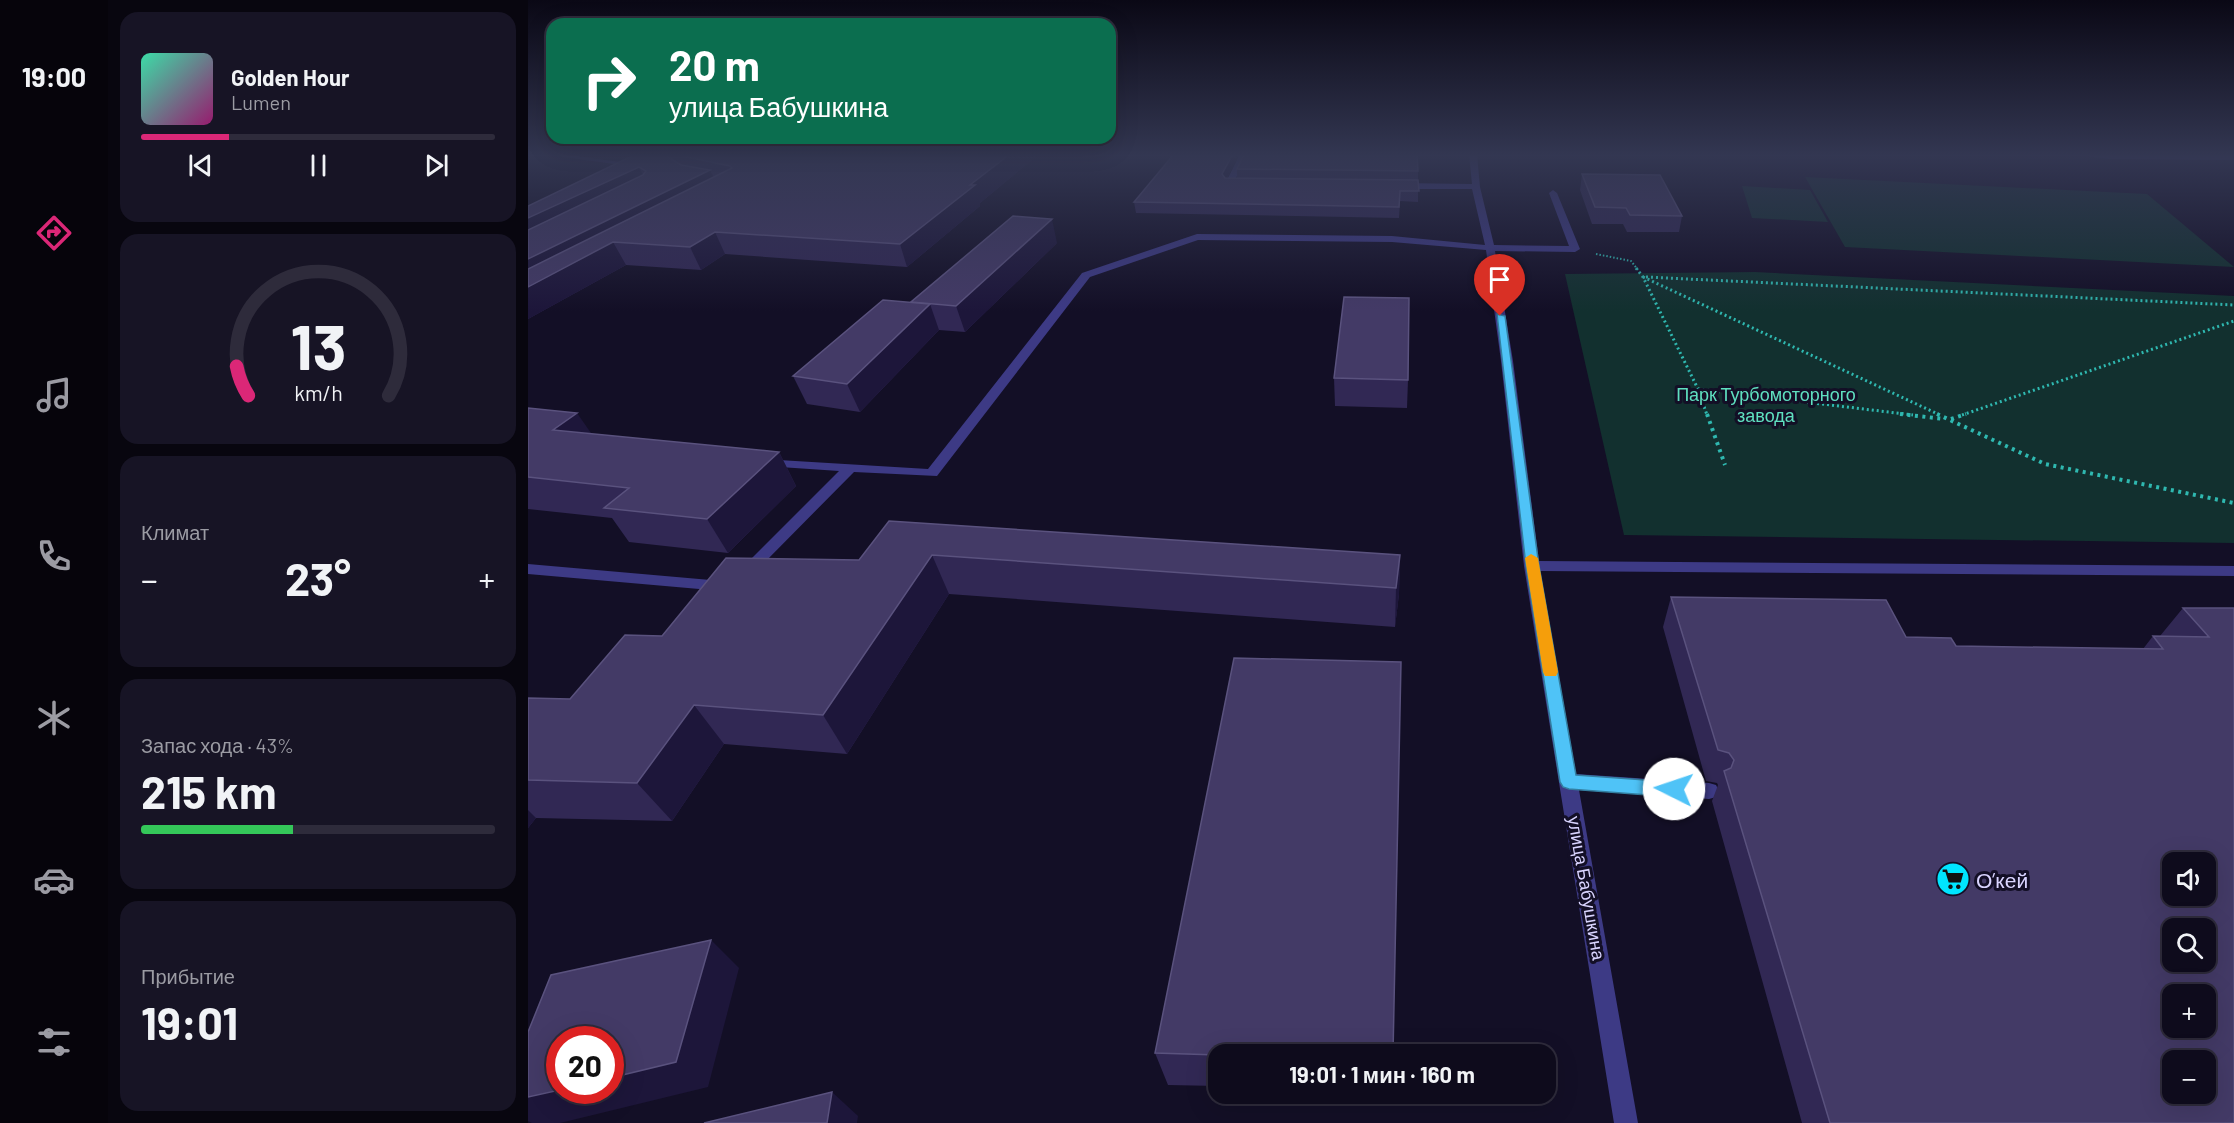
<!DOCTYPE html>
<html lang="ru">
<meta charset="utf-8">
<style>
:root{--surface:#0e0b1c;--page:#171425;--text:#f1f3f6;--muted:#9b9ba3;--line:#2e2b3b;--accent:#db2777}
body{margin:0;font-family:Barlow,sans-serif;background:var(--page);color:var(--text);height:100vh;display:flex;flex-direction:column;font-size:22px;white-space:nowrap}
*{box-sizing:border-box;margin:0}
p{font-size:20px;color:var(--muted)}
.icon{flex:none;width:33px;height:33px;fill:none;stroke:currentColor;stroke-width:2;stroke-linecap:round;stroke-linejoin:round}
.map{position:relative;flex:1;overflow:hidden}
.side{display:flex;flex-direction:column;gap:12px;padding:12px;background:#08060f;width:420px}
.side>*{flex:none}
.guide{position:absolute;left:18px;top:18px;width:570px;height:126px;border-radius:18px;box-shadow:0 6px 24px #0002,0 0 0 2px var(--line);background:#0b6e4f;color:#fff;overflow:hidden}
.buttons{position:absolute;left:1634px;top:852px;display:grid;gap:12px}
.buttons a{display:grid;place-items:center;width:54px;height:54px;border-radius:12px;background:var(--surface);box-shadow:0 6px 24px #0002,0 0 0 2px var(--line);font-size:30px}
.speed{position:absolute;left:18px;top:1026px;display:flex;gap:12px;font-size:30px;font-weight:700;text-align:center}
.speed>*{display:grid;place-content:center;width:78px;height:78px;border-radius:50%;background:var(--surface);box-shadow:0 6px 24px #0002,0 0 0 2px var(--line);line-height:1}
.speed .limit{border:9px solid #d22;background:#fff;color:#111}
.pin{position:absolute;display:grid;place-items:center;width:51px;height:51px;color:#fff;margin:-62px -26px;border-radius:50% 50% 50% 0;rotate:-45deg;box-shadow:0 0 6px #0007}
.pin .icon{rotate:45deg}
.me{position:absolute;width:66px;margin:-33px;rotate:274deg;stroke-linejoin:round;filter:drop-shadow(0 0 4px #0008)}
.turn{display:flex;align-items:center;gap:21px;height:126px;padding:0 24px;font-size:27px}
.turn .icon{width:78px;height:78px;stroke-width:2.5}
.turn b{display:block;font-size:42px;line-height:51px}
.big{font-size:45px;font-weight:700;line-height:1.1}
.side .card{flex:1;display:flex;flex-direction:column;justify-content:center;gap:9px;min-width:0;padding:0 21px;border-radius:18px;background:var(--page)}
.side .dial{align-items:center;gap:0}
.dial svg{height:156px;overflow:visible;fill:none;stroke:var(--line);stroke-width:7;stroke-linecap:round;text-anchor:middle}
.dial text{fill:var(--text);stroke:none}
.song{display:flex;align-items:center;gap:18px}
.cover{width:72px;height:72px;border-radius:9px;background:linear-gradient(135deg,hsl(160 70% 55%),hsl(320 70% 35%))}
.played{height:6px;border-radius:3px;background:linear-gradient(90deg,var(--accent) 25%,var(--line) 25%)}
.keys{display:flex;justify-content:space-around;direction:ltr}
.heat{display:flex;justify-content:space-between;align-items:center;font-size:33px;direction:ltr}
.charge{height:9px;border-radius:4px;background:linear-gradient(90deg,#34c759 43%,var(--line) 0)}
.trip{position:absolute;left:680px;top:1044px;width:348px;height:60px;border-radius:18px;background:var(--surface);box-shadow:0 6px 24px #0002,0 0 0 2px var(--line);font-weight:700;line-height:60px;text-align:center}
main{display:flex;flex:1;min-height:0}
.tab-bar{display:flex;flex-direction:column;width:108px;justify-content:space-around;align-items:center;background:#06040b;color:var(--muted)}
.tab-bar .icon{width:42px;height:42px}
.tab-bar .selected{color:var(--accent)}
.tab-bar b{font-size:27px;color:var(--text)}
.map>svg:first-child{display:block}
.green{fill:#12302f}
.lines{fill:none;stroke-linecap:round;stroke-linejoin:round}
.path-far2{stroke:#2fb8b0;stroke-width:2;stroke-dasharray:1.5 2;stroke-linecap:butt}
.path-far1{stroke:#2fb8b0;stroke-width:3;stroke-dasharray:2 3;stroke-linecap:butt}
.path{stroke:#2fb8b0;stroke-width:4;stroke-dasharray:3 4.5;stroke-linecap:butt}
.minor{fill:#3d3a85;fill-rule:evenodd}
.wall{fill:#312854}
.shaded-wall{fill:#1d163a}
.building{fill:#433a66;stroke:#5a527e;stroke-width:1.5;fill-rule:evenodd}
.route{fill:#4fc3f7;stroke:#337fa1;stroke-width:1.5}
.slow{fill:#f59e0b}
.labels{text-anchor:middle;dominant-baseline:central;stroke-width:6;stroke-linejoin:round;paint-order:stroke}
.park-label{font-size:18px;fill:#5fe0c0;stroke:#130f26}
.street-label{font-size:18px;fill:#d9d4ff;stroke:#130f26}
.near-poi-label{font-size:21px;fill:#d9d4ff;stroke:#130f26;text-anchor:start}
</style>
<main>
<nav class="tab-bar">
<b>19:00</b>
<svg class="icon selected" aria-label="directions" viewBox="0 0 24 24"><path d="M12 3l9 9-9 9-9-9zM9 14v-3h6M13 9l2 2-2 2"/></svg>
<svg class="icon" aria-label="music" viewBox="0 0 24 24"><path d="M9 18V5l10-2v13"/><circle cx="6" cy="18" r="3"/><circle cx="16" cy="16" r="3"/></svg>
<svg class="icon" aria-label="phone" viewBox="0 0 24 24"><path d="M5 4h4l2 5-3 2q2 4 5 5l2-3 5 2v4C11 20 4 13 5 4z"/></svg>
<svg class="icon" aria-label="climate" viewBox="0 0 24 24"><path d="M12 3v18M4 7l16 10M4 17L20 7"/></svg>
<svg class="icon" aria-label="car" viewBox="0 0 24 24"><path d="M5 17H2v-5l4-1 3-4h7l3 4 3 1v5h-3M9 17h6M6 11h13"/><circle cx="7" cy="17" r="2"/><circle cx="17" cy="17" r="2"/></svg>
<svg class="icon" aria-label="filters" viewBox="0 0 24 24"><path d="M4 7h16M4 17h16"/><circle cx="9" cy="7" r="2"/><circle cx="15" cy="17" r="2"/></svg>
</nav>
<section class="side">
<div class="card">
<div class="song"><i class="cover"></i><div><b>Golden Hour</b><p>Lumen</p></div></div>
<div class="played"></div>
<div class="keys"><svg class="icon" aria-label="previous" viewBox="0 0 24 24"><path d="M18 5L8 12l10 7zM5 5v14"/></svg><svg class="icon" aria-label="pause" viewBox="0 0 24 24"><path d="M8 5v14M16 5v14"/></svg><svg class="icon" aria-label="next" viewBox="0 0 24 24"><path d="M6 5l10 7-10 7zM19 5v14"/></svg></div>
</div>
<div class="card dial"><svg viewBox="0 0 100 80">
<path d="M14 69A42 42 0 1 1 86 69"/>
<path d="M14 69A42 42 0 0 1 8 54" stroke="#db2777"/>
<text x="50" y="56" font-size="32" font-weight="700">13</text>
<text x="50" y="72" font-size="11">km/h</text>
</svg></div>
<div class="card"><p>Климат</p>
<div class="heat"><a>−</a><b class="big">23°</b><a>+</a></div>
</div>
<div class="card"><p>Запас хода · 43%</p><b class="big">215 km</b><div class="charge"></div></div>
<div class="card"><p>Прибытие</p><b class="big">19:01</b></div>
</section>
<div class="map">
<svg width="1706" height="1123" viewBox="0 0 1706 1123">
<rect width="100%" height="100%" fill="#130f26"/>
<g class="green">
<path d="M1277,177L1619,194L1706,267L1317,247Z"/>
<path d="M1214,186L1282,190L1300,222L1224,218Z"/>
<path d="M1227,272L1706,296V543L1096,535L1037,274Z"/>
</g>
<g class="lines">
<path class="path-far2" d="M1068,254L1103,261L1110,270"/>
<g class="path-far1">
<path d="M1108,268L1115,277L1170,389L1179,415"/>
<path d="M1115,277L1412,415"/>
<path d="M1118,277L1706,305"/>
<path d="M1170,389L1385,415"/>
<path d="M1434,415L1706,321"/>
</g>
<g class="path">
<path d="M1179,414L1197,465"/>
<path d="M1372,414L1416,419"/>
<path d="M1409,414L1517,464L1706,503"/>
<path d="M1423,419L1438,414"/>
</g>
<g class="minor">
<path d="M14,154H36L112,165L108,167Z"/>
<path d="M712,154H720L706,182L718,184L714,186H698L697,184Z"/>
<path d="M941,154H949L952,187L966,245L1041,246L1021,193L1025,190L1029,193L1052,249L1047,252L967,251L985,361L1011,561L1706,566V576L1012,571L1048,774L1181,783L1188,785L1191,791L1188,797L1181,799L1051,790L1110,1123H1086L996,566L973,361L958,250L864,242L670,240L562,277L409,476L326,472L223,576L218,577L210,572L311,471L237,466L232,465L230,462L232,459L400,469L554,273L669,234L864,236L957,245L944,189H870L866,186L870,183L944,184Z"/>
<path d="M1545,154L1706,156V160L1580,159Z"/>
<path d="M0,564L194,581L199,582L202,586L199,590L194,591L0,574Z"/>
</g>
</g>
<g class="wall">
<path d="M106,154H511L452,203V206L379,267L197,254L173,270L98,265L0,319V206L108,154Z"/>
<path d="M646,154H711L699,178H709V169L890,171V202L872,201L871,218L608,213L606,202Z"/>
<path d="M1054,174L1154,216L1151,232H1099L1095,224H1064L1052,190Z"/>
<path d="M529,243L437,332L411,330L332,412L279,404L265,376L383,302Z"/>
<path d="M806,378L880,380L879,408L807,406Z"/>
<path d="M0,408L64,434L251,452L268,486L200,553L101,542L84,518L0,509Z"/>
<path d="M361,521L872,555L871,594L867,627L421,594L319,754L196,744L144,821L8,818L0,828V698L42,699L134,636L331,560Z"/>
<path d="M1143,597L1428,646L1615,649L1625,636H1632L1655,608H1706V1123H1274L1184,801L1190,785L1189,783L1178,781L1135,627Z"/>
<path d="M627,1053L690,1054V1086L640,1085Z"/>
</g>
<g class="shaded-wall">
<path d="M482,154H511L452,203V206L379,267L372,244L442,185Z"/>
<path d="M705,154H711L695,185L694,174Z"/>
<path d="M111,167L121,187L0,246V218Z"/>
<path d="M182,170L192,190L85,242L98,265L0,319V259Z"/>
<path d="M524,219L529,243L437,332L428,306Z"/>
<path d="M187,232L197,254L173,270L162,247Z"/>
<path d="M402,304L411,330L332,412L319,384Z"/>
<path d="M49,413L72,446L25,430Z"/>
<path d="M251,452L268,486L200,553L179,519Z"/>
<path d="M404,555L421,594L319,754L295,715Z"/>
<path d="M872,555L871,594L867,627L868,588Z"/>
<path d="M166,705L196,744L144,821L109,783Z"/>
<path d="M0,810L8,818L0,828Z"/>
<path d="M183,940L211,968L180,1087L32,1123H4L0,1121V1097L32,1090H82V1078Z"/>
<path d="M304,1092L330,1116L329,1123H299Z"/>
</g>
<g class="building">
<path d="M108,154H127L137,155L153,165L182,170L0,259V230L115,175L118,171L111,167L0,218V206Z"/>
<path d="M153,154H482L442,185H447L372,244L187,232L162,247L85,242L0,287V269L204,168L202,166L159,157Z"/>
<path d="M646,154H705L694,174L697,178L890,180L891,191H872L871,207L606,202Z"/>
<path d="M716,154H889L890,171L709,169Z"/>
<path d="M1054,174L1132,175L1154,216L1102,215L1098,208L1067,207Z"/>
<path d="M485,216L524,219L428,306L383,302Z"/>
<path d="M816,297L881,298L880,380L806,378Z"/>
<path d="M355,300L402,304L319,384L265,376Z"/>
<path d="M0,408L49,413L25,430L251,452L179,519L76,508L101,488L0,477Z"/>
<path d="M361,521L872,555L868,588L404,555L295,715L166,705L109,783L0,780V698L42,699L97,635L134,636L198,558L331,560Z"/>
<path d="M1143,597L1358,600L1378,637L1423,638L1428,646L1635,649L1625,636L1681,637L1655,608H1706V1123H1302L1196,771L1203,768L1206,760L1201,753L1190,750ZM1644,862H1677V896H1644ZM1644,928H1677V962H1644ZM1644,994H1677V1028H1644ZM1644,1060H1677V1094H1644Z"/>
<path d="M706,658L873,662L865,1054L690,1055L627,1053Z"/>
<path d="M183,940L148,1062L82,1078V1040H32V1090L0,1097V1032L23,975Z"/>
<path d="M304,1092L299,1123H176Z"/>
</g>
<linearGradient id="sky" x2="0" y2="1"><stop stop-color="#0a0815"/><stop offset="0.5" stop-color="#333752"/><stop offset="1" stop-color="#333752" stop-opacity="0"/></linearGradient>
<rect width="1706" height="311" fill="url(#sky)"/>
<path class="route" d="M969,314L977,316L1011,566L1048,775L1146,782L1152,784L1155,789L1152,794L1146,797L1041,789L1035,787L1032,782L998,566Z"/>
<path class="slow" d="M1003,554L1010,558L1030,672L1028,676H1017L1015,672L997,558Z"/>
<defs>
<symbol id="supermarket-disc" viewBox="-11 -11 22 22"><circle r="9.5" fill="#00e5ff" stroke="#130f26"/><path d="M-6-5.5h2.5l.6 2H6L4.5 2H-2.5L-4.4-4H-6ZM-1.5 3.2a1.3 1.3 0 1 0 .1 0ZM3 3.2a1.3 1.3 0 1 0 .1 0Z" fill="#111"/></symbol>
</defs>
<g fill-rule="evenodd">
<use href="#supermarket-disc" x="1406" y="860" width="38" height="38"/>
</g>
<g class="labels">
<g class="park-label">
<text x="1238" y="394">Парк Турбомоторного<tspan x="1238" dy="21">завода</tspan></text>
</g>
<g class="street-label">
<text transform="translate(1059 888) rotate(80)">улица Бабушкина</text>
</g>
<g class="near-poi-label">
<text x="1448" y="879">О’кей</text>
</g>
</g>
</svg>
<div class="buttons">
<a><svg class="icon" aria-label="sound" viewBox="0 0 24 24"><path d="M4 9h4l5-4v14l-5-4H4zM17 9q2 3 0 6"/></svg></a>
<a><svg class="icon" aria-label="search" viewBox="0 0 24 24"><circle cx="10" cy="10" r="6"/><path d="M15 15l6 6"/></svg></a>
<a>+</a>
<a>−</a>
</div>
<div class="speed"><div class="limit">20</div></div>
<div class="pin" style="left:972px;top:316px;background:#d93025"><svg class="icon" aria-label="arrive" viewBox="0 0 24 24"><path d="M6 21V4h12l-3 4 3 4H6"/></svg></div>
<svg class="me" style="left:1146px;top:789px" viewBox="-20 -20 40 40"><circle r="19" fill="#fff"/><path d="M0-13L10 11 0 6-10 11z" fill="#4fc3f7"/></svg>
<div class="trip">19:01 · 1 мин · 160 m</div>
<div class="guide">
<div class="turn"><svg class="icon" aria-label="right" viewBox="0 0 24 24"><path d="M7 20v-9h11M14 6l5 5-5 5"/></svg><div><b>20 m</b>улица Бабушкина</div></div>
</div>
</div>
</main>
